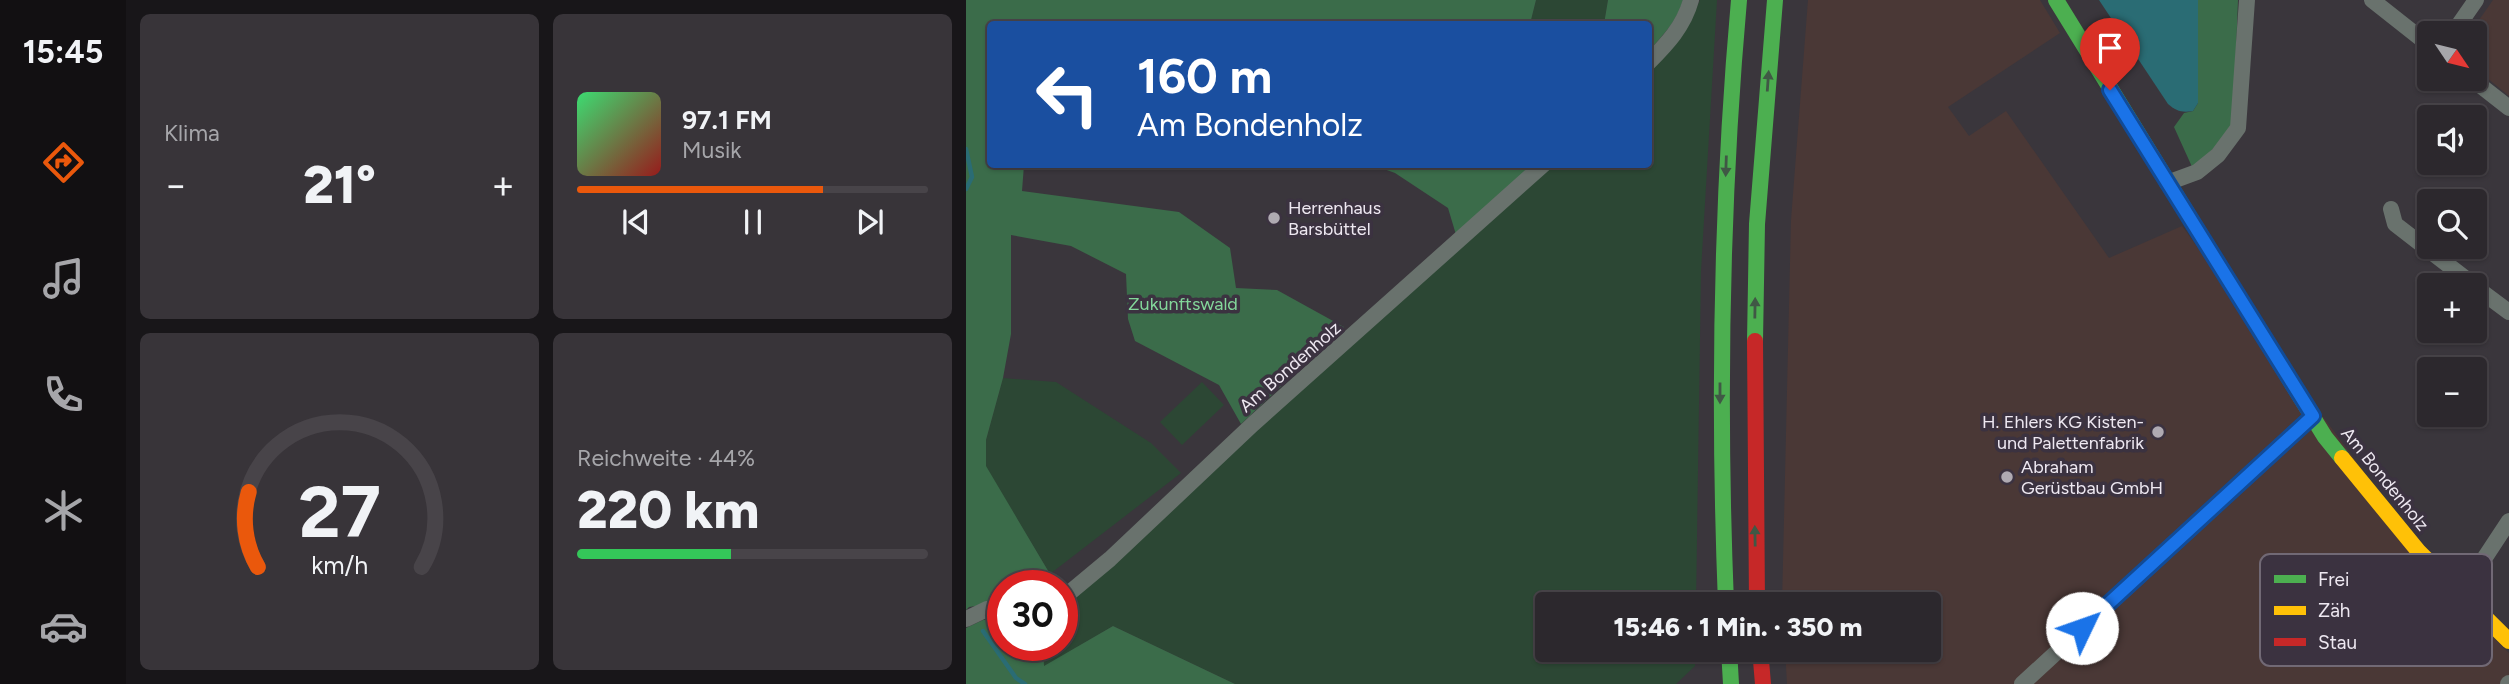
<!DOCTYPE html>
<html lang="de">
<meta charset="utf-8">
<style>
:root{--surface:#2c282d;--page:#383439;--text:#f1f3f6;--muted:#a6a6aa;--line:#484449;--accent:#ea580c}
body{margin:0;font-family:Figtree,sans-serif;background:var(--page);color:var(--text);height:100vh;display:flex;flex-direction:column;font-size:26px;white-space:nowrap}
*{box-sizing:border-box;margin:0}
p{font-size:23px;color:var(--muted)}
.icon{flex:none;width:38px;height:38px;fill:none;stroke:currentColor;stroke-width:2;stroke-linecap:round;stroke-linejoin:round}
.map{position:relative;flex:1;overflow:hidden}
.panel{display:flex;flex-direction:column;gap:14px;padding:14px;background:#181619;width:840px}
.panel>*{flex:none}
.guide{position:absolute;left:21px;top:21px;width:665px;height:147px;border-radius:7px;box-shadow:0 2px 5px #0004,0 0 0 2px var(--line);background:#1a4fa0;color:#fff;overflow:hidden}
.needle{width:46px;rotate:125deg}
.controls{position:absolute;left:1451px;top:21px;display:grid;gap:14px}
.controls a{display:grid;place-items:center;width:70px;height:70px;border-radius:7px;background:var(--surface);box-shadow:0 2px 5px #0004,0 0 0 2px var(--line);font-size:35px}
.speed{position:absolute;left:21px;top:570px;display:flex;gap:14px;font-size:35px;font-weight:700;text-align:center}
.speed>*{display:grid;place-content:center;width:91px;height:91px;border-radius:50%;background:var(--surface);box-shadow:0 2px 5px #0004,0 0 0 2px var(--line);line-height:1}
.speed .limit{border:10px solid #d22;background:#fff;color:#111}
.pin{position:absolute;display:grid;place-items:center;width:60px;height:60px;color:#fff;margin:-72px -30px;border-radius:50% 50% 50% 0;rotate:-45deg;box-shadow:0 0 7px #0007}
.pin .icon{rotate:45deg}
.me{position:absolute;width:77px;margin:-38px;rotate:48deg;stroke-linejoin:round;filter:drop-shadow(0 0 5px #0008)}
.turn{display:flex;align-items:center;gap:24px;height:147px;padding:0 35px;font-size:32px}
.turn .icon{width:91px;height:91px;stroke-width:2.5}
.turn b{display:block;font-size:49px;line-height:60px}
.big{font-size:52px;font-weight:800;line-height:1.1}
.panel .card{flex:1;display:flex;flex-direction:column;justify-content:center;gap:10px;min-width:0;padding:0 24px;border-radius:10px;background:var(--page)}
.panel .dial{align-items:center;gap:0}
.dial svg{height:182px;overflow:visible;fill:none;stroke:var(--line);stroke-width:7;stroke-linecap:round;text-anchor:middle}
.dial text{fill:var(--text);stroke:none}
.song{display:flex;align-items:center;gap:21px}
.cover{width:84px;height:84px;border-radius:10px;background:linear-gradient(135deg,hsl(140 70% 55%),hsl(0 70% 35%))}
.played{height:7px;border-radius:4px;background:linear-gradient(90deg,var(--accent) 70%,var(--line) 70%)}
.keys{display:flex;justify-content:space-around;direction:ltr}
.heat{display:flex;justify-content:space-between;align-items:center;font-size:38px;direction:ltr}
.charge{height:10px;border-radius:5px;background:linear-gradient(90deg,#34c759 44%,var(--line) 0)}
.panel .tiles{flex:1;display:grid;gap:14px;grid-template-columns:repeat(2,1fr)}
.trip{position:absolute;left:569px;top:592px;width:406px;height:70px;border-radius:7px;background:var(--surface);box-shadow:0 2px 5px #0004,0 0 0 2px var(--line);font-weight:800;line-height:70px;text-align:center}
main{display:flex;flex:1;min-height:0}
.menu{display:flex;flex-direction:column;width:126px;justify-content:space-around;align-items:center;background:#121012;color:var(--muted)}
.menu .icon{width:49px;height:49px}
.menu .selected{color:var(--accent)}
.menu b{font-size:32px;color:var(--text)}
.map>svg:first-child{display:block}
.industrial{fill:#4a3836}
.green{fill:#2c4734}
.forest{fill:#3b6c4a}
.water{fill:#2a6c74}
.lines{fill:none;stroke-linecap:round;stroke-linejoin:round}
.stream{stroke:#2a6c74;stroke-width:4.5}
.street{stroke:#69726d;stroke-width:16}
.fast{stroke:#4caf50;stroke-width:16}
.slow{stroke:#ffc107;stroke-width:16}
.jam{stroke:#c62828;stroke-width:16}
.oneway{fill:#405845}
.route-casing{stroke:#114b97;stroke-width:18}
.route{stroke:#1a73e8;stroke-width:12}
.poi-dot{fill:#afaab2;stroke:#3b3240;stroke-width:2.5}
.labels{text-anchor:middle;dominant-baseline:central;stroke-width:7;stroke-linejoin:round;paint-order:stroke}
.poi-label{font-size:18px;fill:#eee8f1;stroke:#3b3240;text-anchor:start}
.park-label{font-size:18px;fill:#83d79a;stroke:#3b3240}
.street-label{font-size:18px;fill:#eee8f1;stroke:#3b3240}
.key{fill:#3b3240;stroke:#716975;stroke-width:2}
.key-label{font-size:19px;fill:#eee8f1}
</style>
<main>
<nav class="menu">
<b>15:45</b>
<svg class="icon selected" aria-label="directions" viewBox="0 0 24 24"><path d="M12 3l9 9-9 9-9-9zM9 14v-3h6M13 9l2 2-2 2"/></svg>
<svg class="icon" aria-label="music" viewBox="0 0 24 24"><path d="M9 18V5l10-2v13"/><circle cx="6" cy="18" r="3"/><circle cx="16" cy="16" r="3"/></svg>
<svg class="icon" aria-label="phone" viewBox="0 0 24 24"><path d="M5 4h4l2 5-3 2q2 4 5 5l2-3 5 2v4C11 20 4 13 5 4z"/></svg>
<svg class="icon" aria-label="climate" viewBox="0 0 24 24"><path d="M12 3v18M4 7l16 10M4 17L20 7"/></svg>
<svg class="icon" aria-label="car" viewBox="0 0 24 24"><path d="M5 17H2v-5l4-1 3-4h7l3 4 3 1v5h-3M9 17h6M6 11h13"/><circle cx="7" cy="17" r="2"/><circle cx="17" cy="17" r="2"/></svg>
</nav>
<section class="panel">
<div class="tiles">
<div class="card"><p>Klima</p>
<div class="heat"><a>−</a><b class="big">21°</b><a>+</a></div>
</div>
<div class="card">
<div class="song"><i class="cover"></i><div><b>97.1 FM</b><p>Musik</p></div></div>
<div class="played"></div>
<div class="keys"><svg class="icon" aria-label="previous" viewBox="0 0 24 24"><path d="M18 5L8 12l10 7zM5 5v14"/></svg><svg class="icon" aria-label="pause" viewBox="0 0 24 24"><path d="M8 5v14M16 5v14"/></svg><svg class="icon" aria-label="next" viewBox="0 0 24 24"><path d="M6 5l10 7-10 7zM19 5v14"/></svg></div>
</div>
<div class="card dial"><svg viewBox="0 0 100 80">
<path d="M14 69A42 42 0 1 1 86 69"/>
<path d="M14 69A42 42 0 0 1 10 36" stroke="#ea580c"/>
<text x="50" y="56" font-size="32" font-weight="700">27</text>
<text x="50" y="72" font-size="11">km/h</text>
</svg></div>
<div class="card"><p>Reichweite · 44%</p><b class="big">220 km</b><div class="charge"></div></div>
</div>
</section>
<div class="map">
<svg width="1543" height="684" viewBox="0 0 1543 684">
<rect width="100%" height="100%" fill="#3a363c"/>
<g class="industrial">
<path d="M842,0H1074L1094,33L982,107L1003,136L1040,111L1143,258L1216,226L1503,614L1543,653V684H821L819,649H962V604H816L825,220Z"/>
<path d="M1527,0H1543V96L1509,68L1508,33H1504Z"/>
</g>
<g class="green">
<path d="M570,0H642L638,24H564Z"/>
<path d="M734,0H751L735,271L730,604H581V649H729V666L710,684H269L147,626L77,667V646H96V606L290,427L583,165L682,164L683,71C708,46 720,33 734,0Z"/>
<path d="M37,378L90,382L185,443L215,473L84,574L19,466L20,440Z"/>
<path d="M236,382L258,405L216,445L194,422Z"/>
</g>
<g class="forest">
<path d="M0,0H570L564,24H24V164L58,165L56,191L213,212L264,248L270,288L311,290L378,327L275,424L253,385L169,341L162,319L160,274L105,246L45,235V334L37,378L20,440V466L84,574L85,586H37V602L3,607L0,610Z"/>
<path d="M642,0H717C712,20 696,36 683,51L682,24H638Z"/>
<path d="M1232,0H1272L1267,129L1227,169L1208,127L1218,113L1227,111L1232,103Z"/>
<path d="M407,165H570L491,238L482,208L429,173Z"/>
<path d="M37,617V646H77L78,666L147,626L269,684H0V628L17,620Z"/>
</g>
<path class="water" d="M1133,0H1232V103L1227,111C1216,113 1210,111 1202,104Z"/>
<g class="lines">
<g class="stream">
<path d="M0,149L6,177L0,189"/>
<path d="M17,631L50,678L59,684"/>
</g>
<g class="street">
<path d="M1406,0L1463,45"/>
<path d="M1487,33L1510,0"/>
<path d="M682,63C701,44 718,26 725,0"/>
<path d="M1506,79L1543,108"/>
<path d="M1201,183L1231,172L1252,155L1272,128L1281,0"/>
<path d="M1425,209L1429,224L1508,285"/>
<path d="M1508,286L1543,312"/>
<path d="M1514,565L1543,521"/>
<path d="M96,599L144,559L287,424L578,164"/>
<path d="M0,619L21,609L37,608"/>
<path d="M1056,684L1347,416"/>
<path d="M1542,684L1543,683"/>
</g>
<g class="fast">
<path d="M1090,0L1359,437L1376,458"/>
<path d="M789,341L791,224L809,0"/>
<path d="M760,604C752,402 755,201 773,0"/>
<path d="M763,649L765,684"/>
</g>
<path class="slow" d="M1376,458L1453,552L1543,641"/>
<g class="jam">
<path d="M789,341L791,604"/>
<path d="M794,649L797,684"/>
</g>
</g>
<defs><path id="oneway-solid" d="M-6-.8H1V-3.2L6.5 0L1 3.2V.8H-6Z" transform="scale(1.75)"/></defs>
<g class="oneway">
<use href="#oneway-solid" transform="translate(802 81) rotate(-86)"/>
<use href="#oneway-solid" transform="translate(760 166) rotate(92)"/>
<use href="#oneway-solid" transform="translate(789 308) rotate(-89)"/>
<use href="#oneway-solid" transform="translate(754 393) rotate(90)"/>
<use href="#oneway-solid" transform="translate(789 536) rotate(-91)"/>
</g>
<g class="lines">
<defs>
<path id="route" d="M1116,628L1347,416L1144,90"/>
</defs>
<use href="#route" class="route-casing"/>
<use href="#route" class="route"/>
</g>
<g class="poi-dot">
<circle cx="308" cy="218" r="7"/>
<circle cx="1192" cy="432" r="7"/>
<circle cx="1041" cy="477" r="7"/>
</g>
<g class="labels">
<g class="poi-label">
<text x="322" y="208">Herrenhaus<tspan x="322" dy="21">Barsbüttel</tspan></text>
<text x="1178" y="422" text-anchor="end">H. Ehlers KG Kisten-<tspan x="1178" dy="21">und Palettenfabrik</tspan></text>
<text x="1055" y="467">Abraham<tspan x="1055" dy="21">Gerüstbau GmbH</tspan></text>
</g>
<g class="park-label">
<text x="217" y="304">Zukunftswald</text>
</g>
<g class="street-label">
<text transform="translate(324 367) rotate(-41)">Am Bondenholz</text>
<text transform="translate(1419 479) rotate(51)">Am Bondenholz</text>
</g>
</g>
<rect x="1294" y="554" width="232" height="112" rx="10" class="key"/>
<rect x="1308" y="575" width="32" height="8" fill="#4caf50"/>
<rect x="1308" y="606" width="32" height="9" fill="#ffc107"/>
<rect x="1308" y="638" width="32" height="8" fill="#c62828"/>
<g class="key-label">
<text x="1352" y="586">Frei</text>
<text x="1352" y="617">Zäh</text>
<text x="1352" y="649">Stau</text>
</g>
</svg>
<div class="controls">
<a><svg class="needle" viewBox="-14 -14 28 28"><path d="M0-13l5 13h-10z" fill="#e53935"/><path d="M0 13l5-13h-10z" fill="#a6a6aa"/></svg></a>
<a><svg class="icon" aria-label="sound" viewBox="0 0 24 24"><path d="M4 9h4l5-4v14l-5-4H4zM17 9q2 3 0 6"/></svg></a>
<a><svg class="icon" aria-label="search" viewBox="0 0 24 24"><circle cx="10" cy="10" r="6"/><path d="M15 15l6 6"/></svg></a>
<a>+</a>
<a>−</a>
</div>
<div class="speed"><div class="limit">30</div></div>
<div class="pin" style="left:1144px;top:90px;background:#d93025"><svg class="icon" aria-label="arrive" viewBox="0 0 24 24"><path d="M6 21V4h12l-3 4 3 4H6"/></svg></div>
<svg class="me" style="left:1116px;top:628px" viewBox="-20 -20 40 40"><circle r="19" fill="#fff"/><path d="M0-13L10 11 0 6-10 11z" fill="#1a73e8"/></svg>
<div class="trip">15:46 · 1 Min. · 350 m</div>
<div class="guide">
<div class="turn"><svg class="icon" aria-label="left" viewBox="0 0 24 24"><path d="M17 20v-9H6M10 6l-5 5 5 5"/></svg><div><b>160 m</b>Am Bondenholz</div></div>
</div>
</div>
</main>
